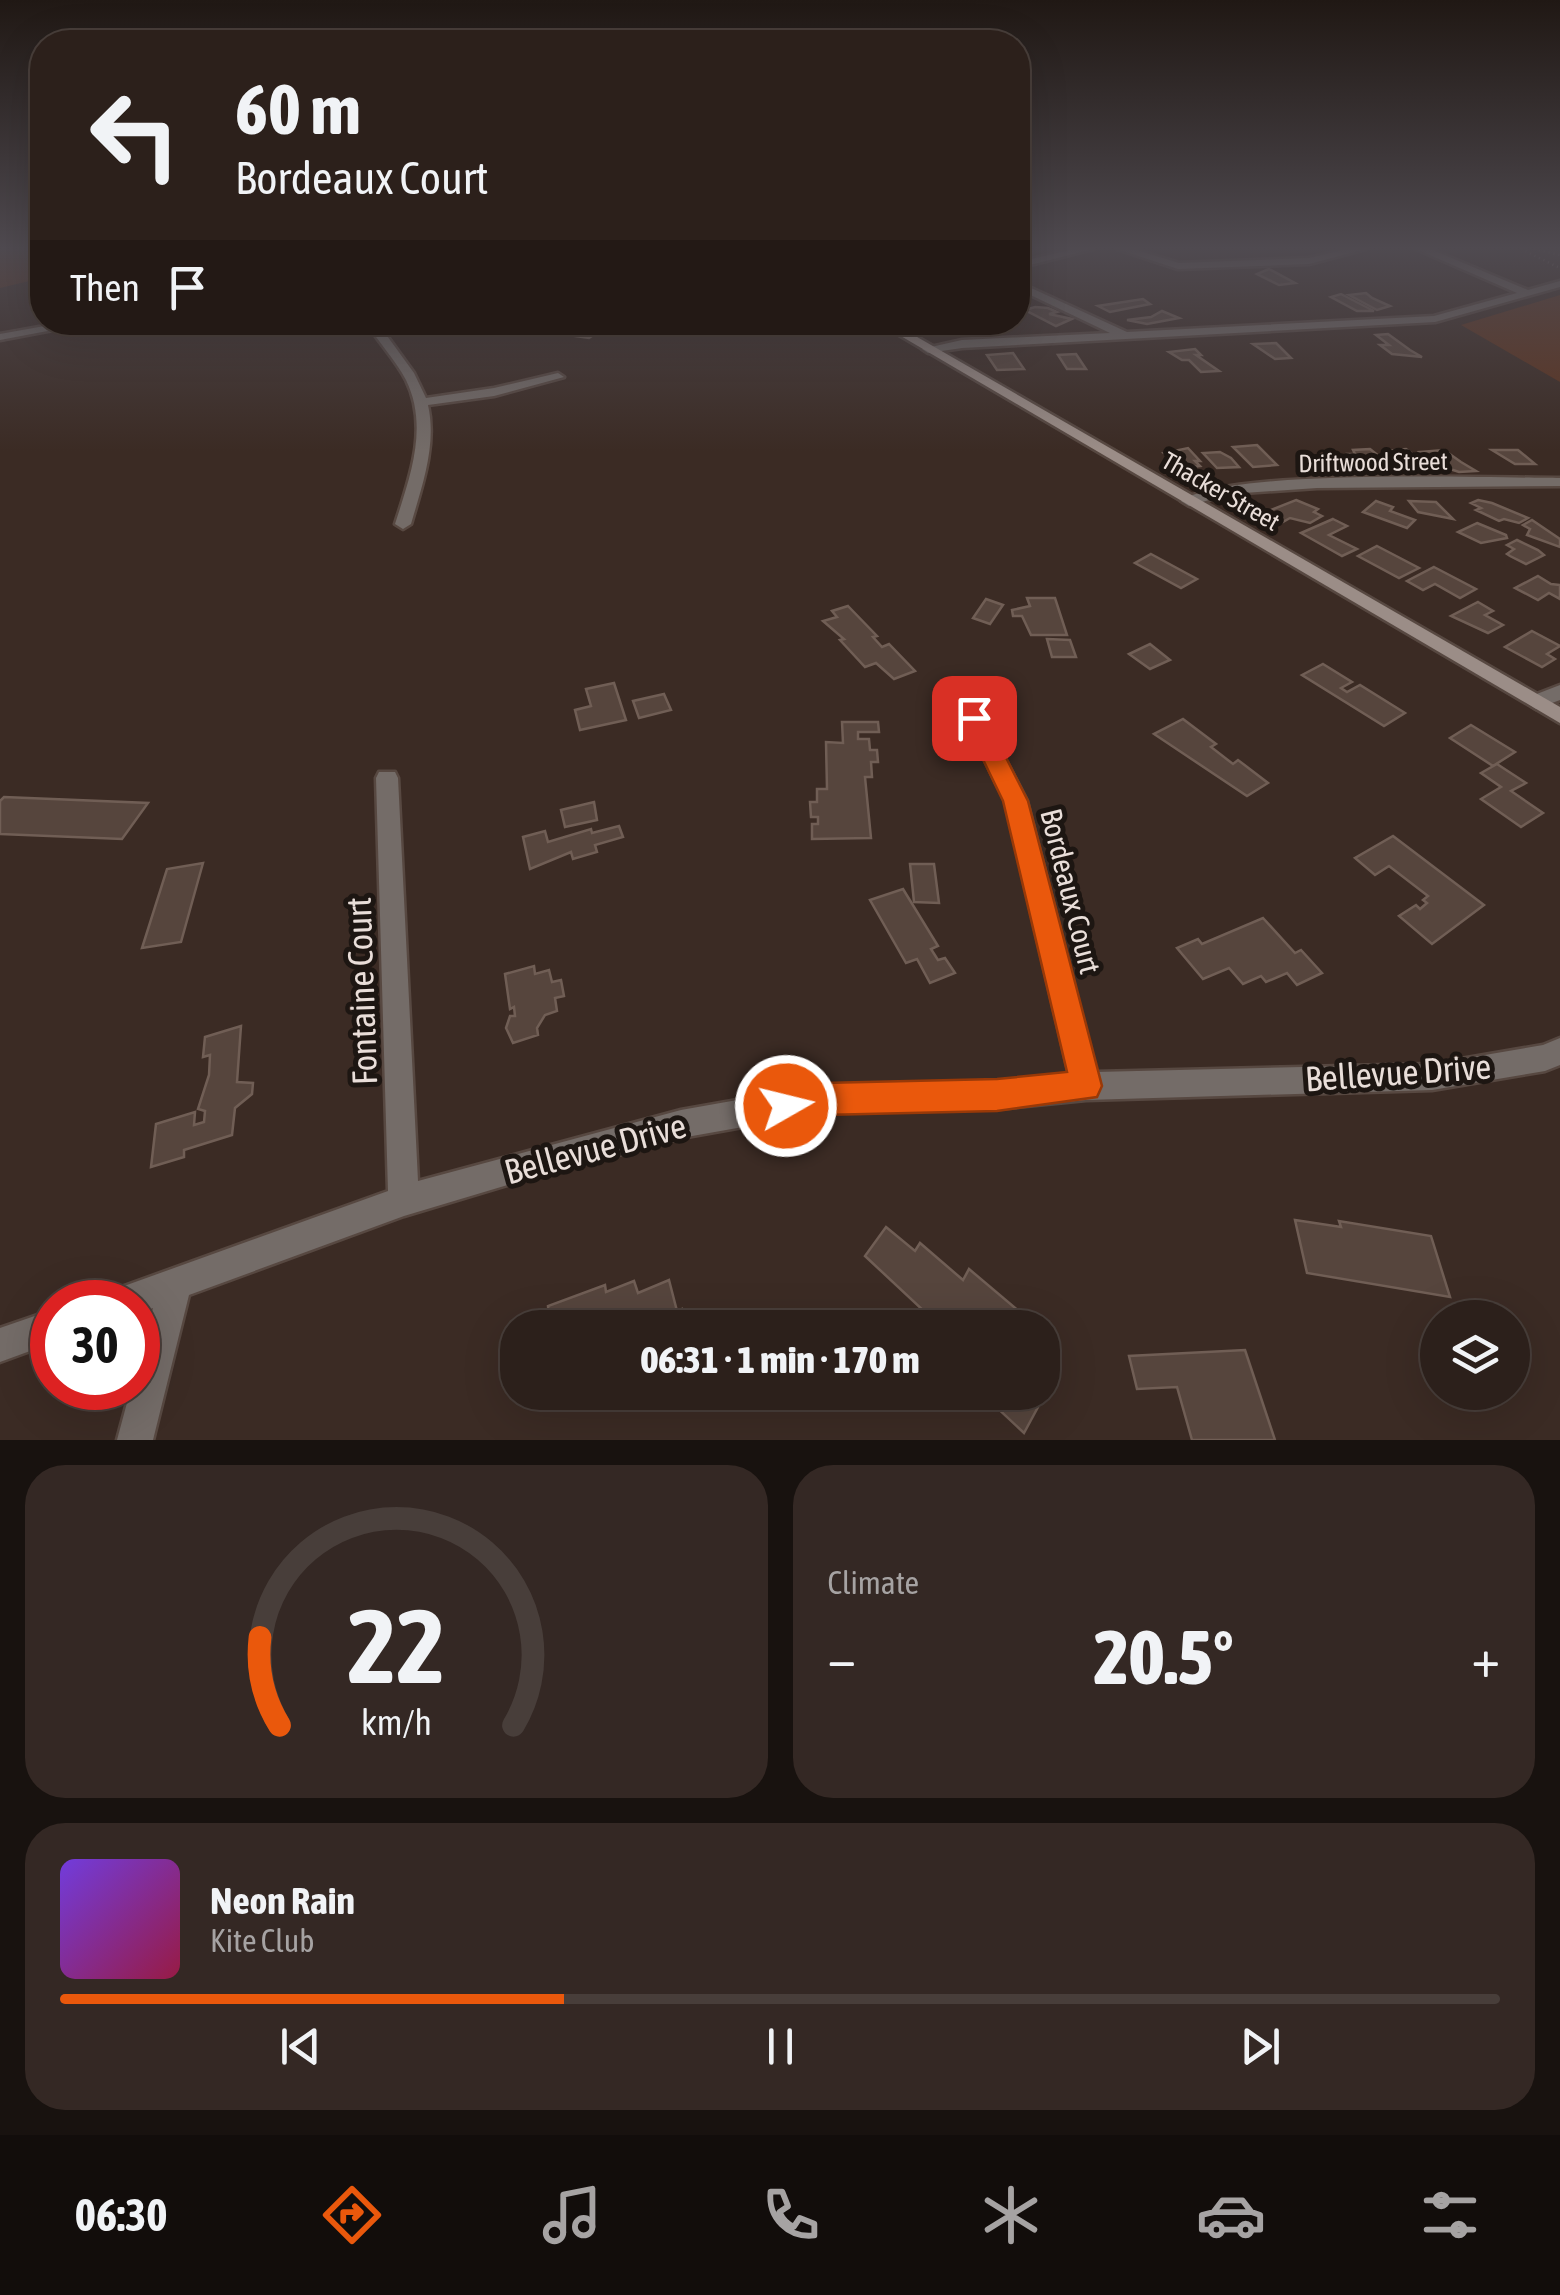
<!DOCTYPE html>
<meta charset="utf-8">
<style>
:root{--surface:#2c201b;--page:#342824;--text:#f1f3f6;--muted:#a6a3a3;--line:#483e3a;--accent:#ea580c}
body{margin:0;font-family:"Asap Condensed",sans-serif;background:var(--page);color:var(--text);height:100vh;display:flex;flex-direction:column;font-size:38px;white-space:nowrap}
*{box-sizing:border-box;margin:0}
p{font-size:32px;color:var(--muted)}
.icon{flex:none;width:55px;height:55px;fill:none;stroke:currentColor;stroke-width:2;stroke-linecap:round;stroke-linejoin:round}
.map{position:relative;height:1440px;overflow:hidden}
.panel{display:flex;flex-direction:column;gap:25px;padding:25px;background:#18120f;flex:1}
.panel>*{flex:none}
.banner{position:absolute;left:30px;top:30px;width:1000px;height:305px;border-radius:40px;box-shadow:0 10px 40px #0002,0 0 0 2px var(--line);background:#2c201b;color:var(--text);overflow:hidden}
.tools{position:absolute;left:1420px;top:1300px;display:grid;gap:20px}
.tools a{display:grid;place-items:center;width:110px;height:110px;border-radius:50%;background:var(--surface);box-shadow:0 10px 40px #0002,0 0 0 2px var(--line);font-size:50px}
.speed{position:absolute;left:30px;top:1280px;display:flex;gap:20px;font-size:50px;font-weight:700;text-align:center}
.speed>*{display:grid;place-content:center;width:130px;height:130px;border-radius:50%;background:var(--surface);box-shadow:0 10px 40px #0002,0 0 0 2px var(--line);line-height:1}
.speed .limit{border:15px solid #d22;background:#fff;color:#111}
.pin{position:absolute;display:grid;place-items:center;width:85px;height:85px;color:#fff;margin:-42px;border-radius:20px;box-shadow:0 5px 15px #0006}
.me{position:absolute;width:110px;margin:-55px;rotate:82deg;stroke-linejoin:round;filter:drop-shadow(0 0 8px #0008)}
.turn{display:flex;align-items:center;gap:35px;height:210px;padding:0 40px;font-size:45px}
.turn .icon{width:130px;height:130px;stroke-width:2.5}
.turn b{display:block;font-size:70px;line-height:85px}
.then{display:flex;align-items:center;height:95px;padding:0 40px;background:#0003;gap:20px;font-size:38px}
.big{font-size:75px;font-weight:800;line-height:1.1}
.panel .tile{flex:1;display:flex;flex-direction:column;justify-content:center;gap:15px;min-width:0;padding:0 35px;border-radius:40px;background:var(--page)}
.panel .dial{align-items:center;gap:0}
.dial svg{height:260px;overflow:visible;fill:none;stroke:var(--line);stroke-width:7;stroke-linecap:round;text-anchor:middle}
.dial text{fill:var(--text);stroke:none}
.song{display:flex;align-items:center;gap:30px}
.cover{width:120px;height:120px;border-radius:15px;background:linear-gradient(135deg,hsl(260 70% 55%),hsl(340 70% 35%))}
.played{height:10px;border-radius:5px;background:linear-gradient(90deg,var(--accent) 35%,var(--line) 35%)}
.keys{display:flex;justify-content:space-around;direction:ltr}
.heat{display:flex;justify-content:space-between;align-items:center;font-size:55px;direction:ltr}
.panel .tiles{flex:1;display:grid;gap:25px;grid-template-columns:1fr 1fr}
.tile:last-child{grid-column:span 2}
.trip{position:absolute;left:500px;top:1310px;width:560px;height:100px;border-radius:40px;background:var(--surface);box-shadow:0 10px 40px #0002,0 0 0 2px var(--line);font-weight:800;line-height:100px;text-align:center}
.menu{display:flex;height:160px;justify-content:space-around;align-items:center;background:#120d0b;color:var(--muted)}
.menu .icon{width:70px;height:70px}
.menu .current{color:var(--accent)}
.menu b{font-size:45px;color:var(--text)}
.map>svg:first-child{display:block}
.green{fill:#5d321d}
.building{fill:#56453d;stroke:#705e55;stroke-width:2.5}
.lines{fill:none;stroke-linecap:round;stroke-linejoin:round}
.street-casing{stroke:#574841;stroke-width:5}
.secondary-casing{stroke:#574841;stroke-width:5}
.path{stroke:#857771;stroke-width:2.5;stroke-dasharray:1 4;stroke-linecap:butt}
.street{fill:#746c68;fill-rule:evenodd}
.secondary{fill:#9b8d87;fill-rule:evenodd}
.route{fill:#ea580c;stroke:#983908;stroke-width:2.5}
.labels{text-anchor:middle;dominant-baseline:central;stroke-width:10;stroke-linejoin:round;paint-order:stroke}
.far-street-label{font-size:25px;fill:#e9ded9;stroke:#1d1612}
.street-label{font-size:30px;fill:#e9ded9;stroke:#1d1612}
.near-street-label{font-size:35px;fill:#e9ded9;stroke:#1d1612}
</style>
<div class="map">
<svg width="1560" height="1440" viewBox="0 0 1560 1440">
<rect width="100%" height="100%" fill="#3b2b24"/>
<g class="green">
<path d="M0,249H42V278L0,288Z"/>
<path d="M1560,295V382L1461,325Z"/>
</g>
<g class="building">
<path d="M1269,269L1295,283L1279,285L1257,274Z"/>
<path d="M1366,293L1372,298L1390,306L1377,310L1349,295Z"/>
<path d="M1341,294L1374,311H1357L1331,297Z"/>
<path d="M1143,299L1150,304L1110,312L1098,306Z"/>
<path d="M1035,307L1048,308L1057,312L1049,314L1072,319L1056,326L1025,310Z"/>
<path d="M1162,311L1179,318L1147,324L1127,320L1151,317Z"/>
<path d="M543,322H598L610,324L589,338L561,334L575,326Z"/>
<path d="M1388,334L1410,350L1422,357L1392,354L1380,345H1389L1376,335Z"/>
<path d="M1276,343L1291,358L1275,359L1253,344Z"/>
<path d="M1195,349L1201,355H1196L1219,371L1201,372L1189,360H1182L1169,352Z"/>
<path d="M1013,353L1024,369L997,370L987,355Z"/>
<path d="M1076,354L1086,369H1067L1058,355Z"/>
<path d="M1257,445L1277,465L1253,467L1233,447Z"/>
<path d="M1188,448L1200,461H1195L1200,466L1176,469L1170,462L1176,461L1164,453Z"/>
<path d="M1370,449L1385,461L1378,464L1387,463L1393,468L1377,469L1350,454H1355L1353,450Z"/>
<path d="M1406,449L1427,465L1405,467L1385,451Z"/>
<path d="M1444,450L1461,462L1476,471L1459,472L1438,465L1420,452Z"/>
<path d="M1492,450H1518L1535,464H1515Z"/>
<path d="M1220,452L1231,458L1239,467L1217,468L1203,453Z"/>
<path d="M1296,500L1318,509L1314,512L1322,516L1310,523L1290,518L1281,523L1261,514Z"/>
<path d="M1478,500L1492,503L1528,518L1519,523L1504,519L1499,521L1476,510L1481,508L1471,503Z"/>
<path d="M1376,501L1393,507L1390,511L1415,520L1407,528L1363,512Z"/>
<path d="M1409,501L1436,502L1453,519L1418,512Z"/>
<path d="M1333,519L1347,526L1329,535L1357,549L1342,556L1301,533Z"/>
<path d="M1532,520L1560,539V547L1527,535L1530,529L1523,525Z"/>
<path d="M1477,523L1506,535L1507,538L1481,543L1458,532Z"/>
<path d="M1517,540L1538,550L1544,555L1526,564L1510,556L1507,554L1514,549L1507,545Z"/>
<path d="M1377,546L1419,568L1399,578L1358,556Z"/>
<path d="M1151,554L1197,579L1181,588L1135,563Z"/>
<path d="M1434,567L1476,589L1460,598L1435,584L1423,590L1407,581Z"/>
<path d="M1538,576L1551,584L1560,585V599L1549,593L1538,600L1515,588Z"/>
<path d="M1027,598H1055L1067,635H1031L1022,616H1013L1012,610L1030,606Z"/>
<path d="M986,599L1003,605L990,624L973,618Z"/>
<path d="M1478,602L1493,611L1485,615L1503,625L1488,633L1451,616Z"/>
<path d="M848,606L877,636L873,637L882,647L889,644L915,671L894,679L876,663L865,667L840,640L844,639L823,621L837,617L832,611Z"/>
<path d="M1532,631L1560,646L1547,654L1555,659L1542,667L1505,647Z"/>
<path d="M1047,639L1070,640L1076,657H1052Z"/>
<path d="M1150,644L1170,660L1150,669L1129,654Z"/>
<path d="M1323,664L1352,682L1341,688L1347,692L1360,685L1405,713L1384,726L1302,675Z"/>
<path d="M614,683L626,720L580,730L575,710L591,706L586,689Z"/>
<path d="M664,694L671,710L639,718L633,701Z"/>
<path d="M1183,719L1216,744L1211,747L1233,764L1238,760L1268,783L1247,796L1154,734Z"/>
<path d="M842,722H878L879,732H858V739H869L870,750H877L878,762H871L872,777H865L871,838L812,839V824H818V817H811L810,802H817V789H827L826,742L843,743Z"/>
<path d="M1471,725L1515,752L1493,766L1450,738Z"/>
<path d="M1497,764L1526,783L1511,791L1543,813L1521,827L1481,799L1501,787L1481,773Z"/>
<path d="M4,797L148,803L122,839L0,834V801Z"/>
<path d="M594,802L597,820L565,827L561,810Z"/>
<path d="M619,826L623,837L595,845L597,852L573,859L571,852L530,869L523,837L545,831L548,842L591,829L592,833Z"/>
<path d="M1393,836L1484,905L1432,944L1399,916L1416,905L1420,909L1427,903L1423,900L1428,896L1389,866L1375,875L1355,858Z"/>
<path d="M203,863L181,942L142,948L167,869Z"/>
<path d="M910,864H934L939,903L914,902Z"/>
<path d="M903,889L938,946L931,949L938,960L945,958L955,973L930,983L917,959L906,963L870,900Z"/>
<path d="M1263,918L1295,953L1301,950L1322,973L1297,985L1287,973L1266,982L1261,976L1243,984L1229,968L1203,979L1177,948L1198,939L1202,944Z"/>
<path d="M534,966L535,974L549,970L552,982L561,980L564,996L555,998L557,1011L545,1015L537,1028L538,1035L513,1043L506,1028L510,1016H515L514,1007L510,1009L505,974Z"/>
<path d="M241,1026L237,1082L253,1083L252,1094L235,1108L232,1135L184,1150V1157L151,1167L156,1124L195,1112L194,1125L204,1122L205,1111L198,1109L209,1075L210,1055L203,1057L205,1037Z"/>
<path d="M1295,1220L1341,1227L1339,1221L1431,1236L1450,1297L1307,1273Z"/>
<path d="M886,1227L915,1251L920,1243L963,1280L969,1269L1039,1328H942L865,1256Z"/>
<path d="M669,1280L677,1311L682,1309L686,1328H550L548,1306L605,1285L606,1292L634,1281L638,1293Z"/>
<path d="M1245,1350L1275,1440H1192L1177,1387L1137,1389L1129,1356Z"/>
<path d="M1042,1375L1051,1383L1024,1433L992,1403L998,1392H1042Z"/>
<path d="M662,1392H698L665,1407Z"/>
</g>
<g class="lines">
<defs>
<g id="street">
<path d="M1075,249H1093L1018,268V262Z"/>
<path d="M1117,249H1133L1179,263L1309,258L1348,249H1366L1309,264L1178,269Z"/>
<path d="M1416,249H1430L1528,290L1560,281V287L1435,322L962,348L928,353L922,349L962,340L1110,333L1018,289V282L1127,332L1434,316L1517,293Z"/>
<path d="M67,322H95L0,340V334Z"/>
<path d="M366,322H377L414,373L426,398L494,388L558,373L564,377L494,396L428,405C437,445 422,486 411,524L403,529L395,524C410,477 429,427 406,380C395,359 378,342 366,322Z"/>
<path d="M1560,478V486L1317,488L1229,494L1189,506L1181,501C1227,468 1490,478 1560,478Z"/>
<path d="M1560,685V700L1536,709L1526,702L1529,697Z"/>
<path d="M974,711L984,718L1027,801L1096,1072L1432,1064L1543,1045L1560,1038V1065L1545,1071L1432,1090L1086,1100L997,1109L822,1113L681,1138L514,1183L404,1216L189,1295L153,1440H117L131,1388H138V1365L153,1308L138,1314V1302H109L113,1290L388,1191L376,778L379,772H395L398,778L418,1181L681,1110L822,1085L997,1081L1069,1074L1005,801L964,718Z"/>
<path d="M52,1310V1343L0,1362V1328Z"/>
</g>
<path id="secondary" d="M877,322H891L1560,707V723Z"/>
</defs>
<use href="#street" class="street-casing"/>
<use href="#secondary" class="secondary-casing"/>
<g class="path">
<path d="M1521,249L1560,268"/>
<path d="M1534,249L1560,255"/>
</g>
<use href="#street" class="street"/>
<use href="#secondary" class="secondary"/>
</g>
<linearGradient id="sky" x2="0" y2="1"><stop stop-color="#201814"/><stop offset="0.55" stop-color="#4f4a50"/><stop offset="1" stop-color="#4f4a50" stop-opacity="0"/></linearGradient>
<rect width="1560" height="451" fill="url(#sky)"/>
<path class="route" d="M974,710L986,718L1028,801L1102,1086L1097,1097L997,1111L822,1115L786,1121L775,1117L770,1106L775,1094L822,1083L997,1079L1067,1072L1003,801L963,718Z"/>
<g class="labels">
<g class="far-street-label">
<text transform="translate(1373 462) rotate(-1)">Driftwood Street</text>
<text transform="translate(1221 491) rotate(30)">Thacker Street</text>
</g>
<g class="street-label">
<text transform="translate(1071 891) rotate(76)">Bordeaux Court</text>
</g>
<g class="near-street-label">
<text transform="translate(361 991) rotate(-92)">Fontaine Court</text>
<text transform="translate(1398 1072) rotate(-4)">Bellevue Drive</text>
<text transform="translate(595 1148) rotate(-15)">Bellevue Drive</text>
</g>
</g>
</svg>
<div class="tools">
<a><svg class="icon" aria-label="layers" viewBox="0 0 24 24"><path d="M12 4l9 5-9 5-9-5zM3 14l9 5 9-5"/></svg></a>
</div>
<div class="speed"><div class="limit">30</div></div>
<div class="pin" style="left:974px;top:718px;background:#d93025"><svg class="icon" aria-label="arrive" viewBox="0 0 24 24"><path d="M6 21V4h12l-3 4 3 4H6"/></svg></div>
<svg class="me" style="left:786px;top:1106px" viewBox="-20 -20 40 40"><circle r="17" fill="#ea580c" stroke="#fff" stroke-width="3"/><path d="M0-11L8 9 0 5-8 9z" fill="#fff"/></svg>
<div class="trip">06:31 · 1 min · 170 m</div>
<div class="banner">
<div class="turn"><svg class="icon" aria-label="left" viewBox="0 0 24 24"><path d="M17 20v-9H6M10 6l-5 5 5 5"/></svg><div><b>60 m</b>Bordeaux Court</div></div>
<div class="then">Then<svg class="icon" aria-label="arrive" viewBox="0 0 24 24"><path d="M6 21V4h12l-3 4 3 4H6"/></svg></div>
</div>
</div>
<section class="panel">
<div class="tiles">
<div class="tile dial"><svg viewBox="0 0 100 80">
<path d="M14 69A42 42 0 1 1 86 69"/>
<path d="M14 69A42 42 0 0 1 8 42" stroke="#ea580c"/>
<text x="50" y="56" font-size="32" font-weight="700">22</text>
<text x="50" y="72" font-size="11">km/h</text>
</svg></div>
<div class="tile"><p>Climate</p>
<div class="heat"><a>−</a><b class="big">20.5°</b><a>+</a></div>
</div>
<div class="tile">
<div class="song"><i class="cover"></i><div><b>Neon Rain</b><p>Kite Club</p></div></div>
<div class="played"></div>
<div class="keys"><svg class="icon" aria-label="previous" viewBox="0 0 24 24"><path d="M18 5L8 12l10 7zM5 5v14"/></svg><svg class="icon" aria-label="pause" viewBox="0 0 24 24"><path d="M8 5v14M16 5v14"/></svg><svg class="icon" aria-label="next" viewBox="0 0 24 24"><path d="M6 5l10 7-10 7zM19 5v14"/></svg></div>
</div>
</div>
</section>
<nav class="menu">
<b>06:30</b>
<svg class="icon current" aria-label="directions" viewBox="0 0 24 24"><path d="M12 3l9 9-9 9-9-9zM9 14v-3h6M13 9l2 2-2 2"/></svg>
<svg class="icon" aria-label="music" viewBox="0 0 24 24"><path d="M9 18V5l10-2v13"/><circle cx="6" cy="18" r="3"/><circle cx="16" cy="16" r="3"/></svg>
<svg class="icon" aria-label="phone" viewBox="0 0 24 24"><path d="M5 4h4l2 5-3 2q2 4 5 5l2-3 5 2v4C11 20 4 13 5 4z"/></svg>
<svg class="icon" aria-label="climate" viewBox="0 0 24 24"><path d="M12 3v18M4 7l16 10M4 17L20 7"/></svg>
<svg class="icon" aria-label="car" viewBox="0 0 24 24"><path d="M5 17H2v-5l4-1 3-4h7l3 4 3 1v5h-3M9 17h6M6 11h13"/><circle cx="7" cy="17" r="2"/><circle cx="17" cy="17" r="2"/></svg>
<svg class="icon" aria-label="filters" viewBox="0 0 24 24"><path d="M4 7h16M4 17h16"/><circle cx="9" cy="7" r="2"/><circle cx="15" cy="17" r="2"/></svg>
</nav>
